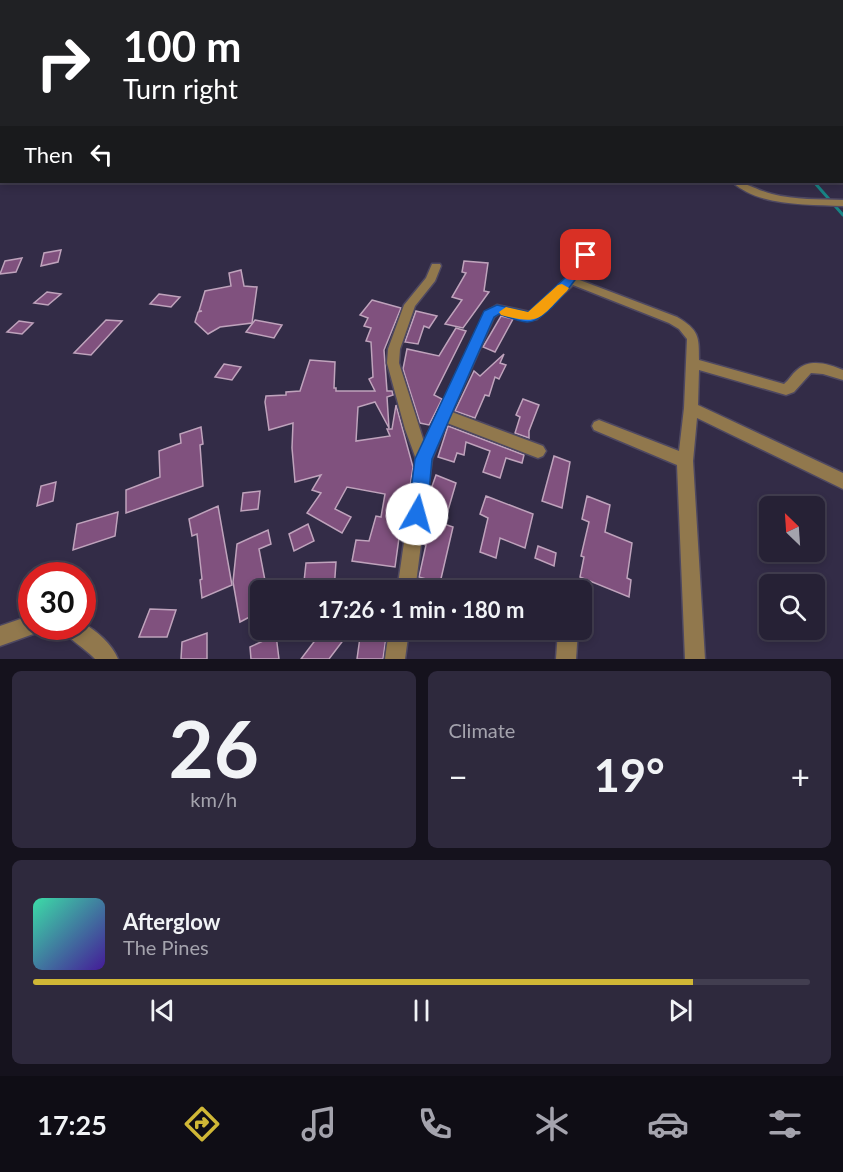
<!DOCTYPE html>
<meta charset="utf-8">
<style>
:root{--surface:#262135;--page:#2e293d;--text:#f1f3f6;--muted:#a4a3ad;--line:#423e50;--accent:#d0b736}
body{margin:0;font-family:Lato,sans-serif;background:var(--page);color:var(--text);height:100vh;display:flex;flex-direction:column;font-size:22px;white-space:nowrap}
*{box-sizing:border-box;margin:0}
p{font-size:20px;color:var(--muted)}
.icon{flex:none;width:33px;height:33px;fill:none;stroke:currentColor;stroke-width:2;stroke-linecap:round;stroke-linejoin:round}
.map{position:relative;height:659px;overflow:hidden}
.sheet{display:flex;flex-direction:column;gap:12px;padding:12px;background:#15121d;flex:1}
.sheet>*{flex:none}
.hud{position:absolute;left:0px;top:0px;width:843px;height:183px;box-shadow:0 3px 9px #0003,0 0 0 2px var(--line);background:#202124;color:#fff;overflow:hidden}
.needle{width:39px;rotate:335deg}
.fabs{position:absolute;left:759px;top:496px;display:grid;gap:12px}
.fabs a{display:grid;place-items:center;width:66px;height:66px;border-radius:9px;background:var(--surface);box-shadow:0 3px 9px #0003,0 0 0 2px var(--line);font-size:30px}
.speed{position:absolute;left:18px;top:562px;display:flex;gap:12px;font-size:30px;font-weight:700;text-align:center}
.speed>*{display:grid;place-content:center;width:78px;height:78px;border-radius:50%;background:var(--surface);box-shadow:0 3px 9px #0003,0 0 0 2px var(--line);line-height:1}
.speed .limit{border:9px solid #d22;background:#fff;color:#111}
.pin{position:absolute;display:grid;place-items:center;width:51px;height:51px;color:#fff;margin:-26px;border-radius:12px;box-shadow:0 3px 9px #0006}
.me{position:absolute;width:66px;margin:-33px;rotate:7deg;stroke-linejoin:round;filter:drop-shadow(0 0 4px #0008)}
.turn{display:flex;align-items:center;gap:21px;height:126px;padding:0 24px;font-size:27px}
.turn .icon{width:78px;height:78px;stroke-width:2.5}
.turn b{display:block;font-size:42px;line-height:51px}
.then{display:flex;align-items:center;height:57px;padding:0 24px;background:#0003;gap:12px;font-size:22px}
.big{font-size:45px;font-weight:700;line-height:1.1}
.sheet .widget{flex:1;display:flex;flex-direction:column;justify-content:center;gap:9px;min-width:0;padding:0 21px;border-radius:9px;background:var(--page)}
.sheet .dial{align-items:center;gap:0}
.dial b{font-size:78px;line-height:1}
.song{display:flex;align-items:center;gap:18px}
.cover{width:72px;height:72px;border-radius:9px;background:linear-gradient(135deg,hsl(160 70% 55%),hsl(260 70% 35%))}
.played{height:6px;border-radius:3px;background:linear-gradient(90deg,var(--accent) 85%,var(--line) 85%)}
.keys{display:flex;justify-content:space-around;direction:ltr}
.heat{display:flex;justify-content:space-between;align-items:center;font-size:33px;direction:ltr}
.sheet .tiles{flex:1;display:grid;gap:12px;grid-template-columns:1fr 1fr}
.widget:last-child{grid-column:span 2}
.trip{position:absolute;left:250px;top:580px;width:342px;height:60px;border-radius:9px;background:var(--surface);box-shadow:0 3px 9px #0003,0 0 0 2px var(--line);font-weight:700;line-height:60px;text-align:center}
.menu{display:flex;height:96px;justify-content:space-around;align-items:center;background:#0f0d15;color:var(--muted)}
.menu .icon{width:42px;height:42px}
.menu .current{color:var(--accent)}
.menu b{font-size:27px;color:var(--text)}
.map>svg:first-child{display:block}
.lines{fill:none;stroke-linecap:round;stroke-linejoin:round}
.stream{stroke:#188485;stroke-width:3}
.building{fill:#80517e;stroke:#bfa3bc;stroke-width:1.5}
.minor-casing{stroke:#4e4861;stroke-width:3}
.primary-casing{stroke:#4e4861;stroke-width:3}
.minor{fill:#91784d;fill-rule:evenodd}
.primary{fill:#f0bd5e;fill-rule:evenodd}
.route{fill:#1a73e8;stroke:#114b97;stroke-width:1.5}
.slow{fill:#f59e0b}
</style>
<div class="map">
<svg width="843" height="659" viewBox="0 0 843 659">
<rect width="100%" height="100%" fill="#332c47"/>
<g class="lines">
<path class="stream" d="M814,182L843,215"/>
</g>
<g class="building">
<path d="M61,250L58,262L41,266L44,253Z"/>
<path d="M22,258L16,272L0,274L5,261Z"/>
<path d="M464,261L488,263L484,291L489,292L463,328L445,324L462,300L452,297L466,273L462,272Z"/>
<path d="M241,270L244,286L257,287L252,323L220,327L208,334L195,322L198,312L202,311H199L205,291L231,286L229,273Z"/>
<path d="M47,292L61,294L48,305L34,303Z"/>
<path d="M159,294L180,297L171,307L150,304Z"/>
<path d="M372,300L401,308L384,350L387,391H392L393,395L387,397L389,428L375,402L358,407L356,441L390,436L387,429H392L396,405L413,467L402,538H399L395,567L352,561L356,540L369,541L376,516L381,517L385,494L347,487L335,509L351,517L342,533L307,513L321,493L312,490L321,475L295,482L292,448L293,423L269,430L265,402L266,396L286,395V392L300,391L310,360L335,362L334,388H336V391H375L369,379L373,377L371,342L366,341L371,328L364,326L368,318L360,315Z"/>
<path d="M416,311L437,316L429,328L424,326L418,344L405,342Z"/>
<path d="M501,316L513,319L495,352L483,347Z"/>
<path d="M106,320L122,321L91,355L74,353Z"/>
<path d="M255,320L282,325L274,338L246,332Z"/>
<path d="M19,321L33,323L22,334L7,332Z"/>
<path d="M456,328L466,331L434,395L442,399L429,425L420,423L403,369L407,349L439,356Z"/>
<path d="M504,354L500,363L506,365L499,379L495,377L489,396L485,395L475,418L455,411L474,371L480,376Z"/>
<path d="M224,364L241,367L232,380L215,377Z"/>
<path d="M523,399L539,405L529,431V438L515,433L520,417L516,415Z"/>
<path d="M448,426L524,455L522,463L506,458L500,478L483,472L490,451L466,442L464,455L457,453L454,462L438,457Z"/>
<path d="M201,427L203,444L200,445L203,486L126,513V490L160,477L159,451L181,443L180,434Z"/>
<path d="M554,456L570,462L562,508L542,501Z"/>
<path d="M436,475L456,483L444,524L453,527L440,583L419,577L426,545L423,544L430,492Z"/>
<path d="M56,482L53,501L37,506L41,486Z"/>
<path d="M260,491L258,509L241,511L243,493Z"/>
<path d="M486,496L533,514L525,548L500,538L496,558L480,552L488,518L480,514Z"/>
<path d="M587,496L610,505L605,532L632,543L627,578L631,580L629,597L580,577L584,557L581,556L589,522L582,519Z"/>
<path d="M218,506L232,585L202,598L200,580L202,579L197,534L192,536L189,519Z"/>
<path d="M118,512L115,536L73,550L77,524Z"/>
<path d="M308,524L314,541L294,551L289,534Z"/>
<path d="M268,530L271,544L259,549L267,591H261V611L240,622L233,582L237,544Z"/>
<path d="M538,546L556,553L554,566L535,558Z"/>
<path d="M336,562L334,591H303L306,563Z"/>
<path d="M150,609L176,610L167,637H139Z"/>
<path d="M323,630H351L329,659H301Z"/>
<path d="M361,630H387L383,659H357Z"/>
<path d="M207,633V659H181L182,642Z"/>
<path d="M276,635L279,659H251L250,647Z"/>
</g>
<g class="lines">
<defs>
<g id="minor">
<rect x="842" y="71" width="1" height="4"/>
<path d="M732,182C745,181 758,191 772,194C795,200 819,199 843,200V206C808,204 760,207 732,182Z"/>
<path d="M586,252L591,255L577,279L677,317C699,330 699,336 699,360L784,384C789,380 792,374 797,370C810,358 829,364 843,370V380L823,374L811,373L794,392L786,395L699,370L698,405L843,473V489L697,418L693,461L705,659H685L677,465L594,430L592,426L594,422L599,420L679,451L684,408L687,339L679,329L669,323L573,285L537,319L527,321L499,313L494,317L452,412L543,446L546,451L543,456L538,458L447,423L432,459L415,591H397L416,459L405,429L387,363L388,349L404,305L426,278L432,264H440L441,266L435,281L415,306L400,349L399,363L424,442L485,312L497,305L530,312L567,278L582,253Z"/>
<path d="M32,615V627H41L39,632L0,646V626Z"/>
<path d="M83,623C97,631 112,644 118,659H95C86,649 63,635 60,627H82Z"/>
<path d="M389,630H409L405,659H385Z"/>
<path d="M558,630H578L576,659H556Z"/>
</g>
<rect id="primary" x="842" y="84" width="1" height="5"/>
</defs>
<use href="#minor" class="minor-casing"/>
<use href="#primary" class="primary-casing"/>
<use href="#minor" class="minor"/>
<use href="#primary" class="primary"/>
</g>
<linearGradient id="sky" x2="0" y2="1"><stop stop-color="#1c1827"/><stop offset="0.43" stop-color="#4a4b69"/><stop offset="1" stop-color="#4a4b69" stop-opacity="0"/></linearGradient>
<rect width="843" height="162" fill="url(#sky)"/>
<path class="route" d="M586,251L592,255C582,271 547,323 527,322C518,321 507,317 499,314L494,317L432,459L427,514L424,520L417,523L411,520L408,514L415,459L484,311L497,305L528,312L566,277L582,252Z"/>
<path class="slow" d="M562,284L569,288L567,291C539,318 542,326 501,315L499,312L506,307L528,312L558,285Z"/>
</svg>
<div class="fabs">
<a><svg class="needle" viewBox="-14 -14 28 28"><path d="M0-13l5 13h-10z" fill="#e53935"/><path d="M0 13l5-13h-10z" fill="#a4a3ad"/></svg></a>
<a><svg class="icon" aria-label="search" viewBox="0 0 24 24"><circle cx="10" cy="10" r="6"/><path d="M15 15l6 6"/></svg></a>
</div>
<div class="speed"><div class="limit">30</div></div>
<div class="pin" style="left:586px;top:255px;background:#d93025"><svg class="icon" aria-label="arrive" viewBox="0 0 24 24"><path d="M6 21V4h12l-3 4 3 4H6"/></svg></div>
<svg class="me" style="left:417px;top:514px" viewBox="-20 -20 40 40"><circle r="19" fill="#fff"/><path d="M0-13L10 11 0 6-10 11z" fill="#1a73e8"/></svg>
<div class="trip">17:26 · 1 min · 180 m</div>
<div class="hud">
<div class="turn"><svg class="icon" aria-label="right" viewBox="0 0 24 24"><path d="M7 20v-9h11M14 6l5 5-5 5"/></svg><div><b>100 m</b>Turn right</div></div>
<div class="then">Then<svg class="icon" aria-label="left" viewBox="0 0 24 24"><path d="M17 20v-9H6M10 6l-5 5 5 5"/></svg></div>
</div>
</div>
<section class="sheet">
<div class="tiles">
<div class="widget dial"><b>26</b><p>km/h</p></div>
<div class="widget"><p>Climate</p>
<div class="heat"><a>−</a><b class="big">19°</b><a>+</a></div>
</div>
<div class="widget">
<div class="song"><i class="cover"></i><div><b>Afterglow</b><p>The Pines</p></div></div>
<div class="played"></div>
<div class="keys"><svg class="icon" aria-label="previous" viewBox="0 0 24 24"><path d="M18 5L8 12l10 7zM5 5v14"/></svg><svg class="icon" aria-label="pause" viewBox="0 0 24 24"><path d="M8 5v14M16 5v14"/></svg><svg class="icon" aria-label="next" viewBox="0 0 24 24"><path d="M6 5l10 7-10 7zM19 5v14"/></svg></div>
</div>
</div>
</section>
<nav class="menu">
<b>17:25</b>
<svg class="icon current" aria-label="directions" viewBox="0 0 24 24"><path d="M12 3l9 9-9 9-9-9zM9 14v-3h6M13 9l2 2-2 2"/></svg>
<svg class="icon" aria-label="music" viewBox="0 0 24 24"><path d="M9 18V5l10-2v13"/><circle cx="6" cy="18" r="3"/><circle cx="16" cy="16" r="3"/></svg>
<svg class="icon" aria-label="phone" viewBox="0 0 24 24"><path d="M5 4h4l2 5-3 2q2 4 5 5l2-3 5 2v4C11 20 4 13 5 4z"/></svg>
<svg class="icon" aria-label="climate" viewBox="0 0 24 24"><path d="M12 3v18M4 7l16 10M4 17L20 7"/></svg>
<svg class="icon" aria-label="car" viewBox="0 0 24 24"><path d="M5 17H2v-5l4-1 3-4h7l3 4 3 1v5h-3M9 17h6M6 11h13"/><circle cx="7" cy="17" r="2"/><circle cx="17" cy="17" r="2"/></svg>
<svg class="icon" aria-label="filters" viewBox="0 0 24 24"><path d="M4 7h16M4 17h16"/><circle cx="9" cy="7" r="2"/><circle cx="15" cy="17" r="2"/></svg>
</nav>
